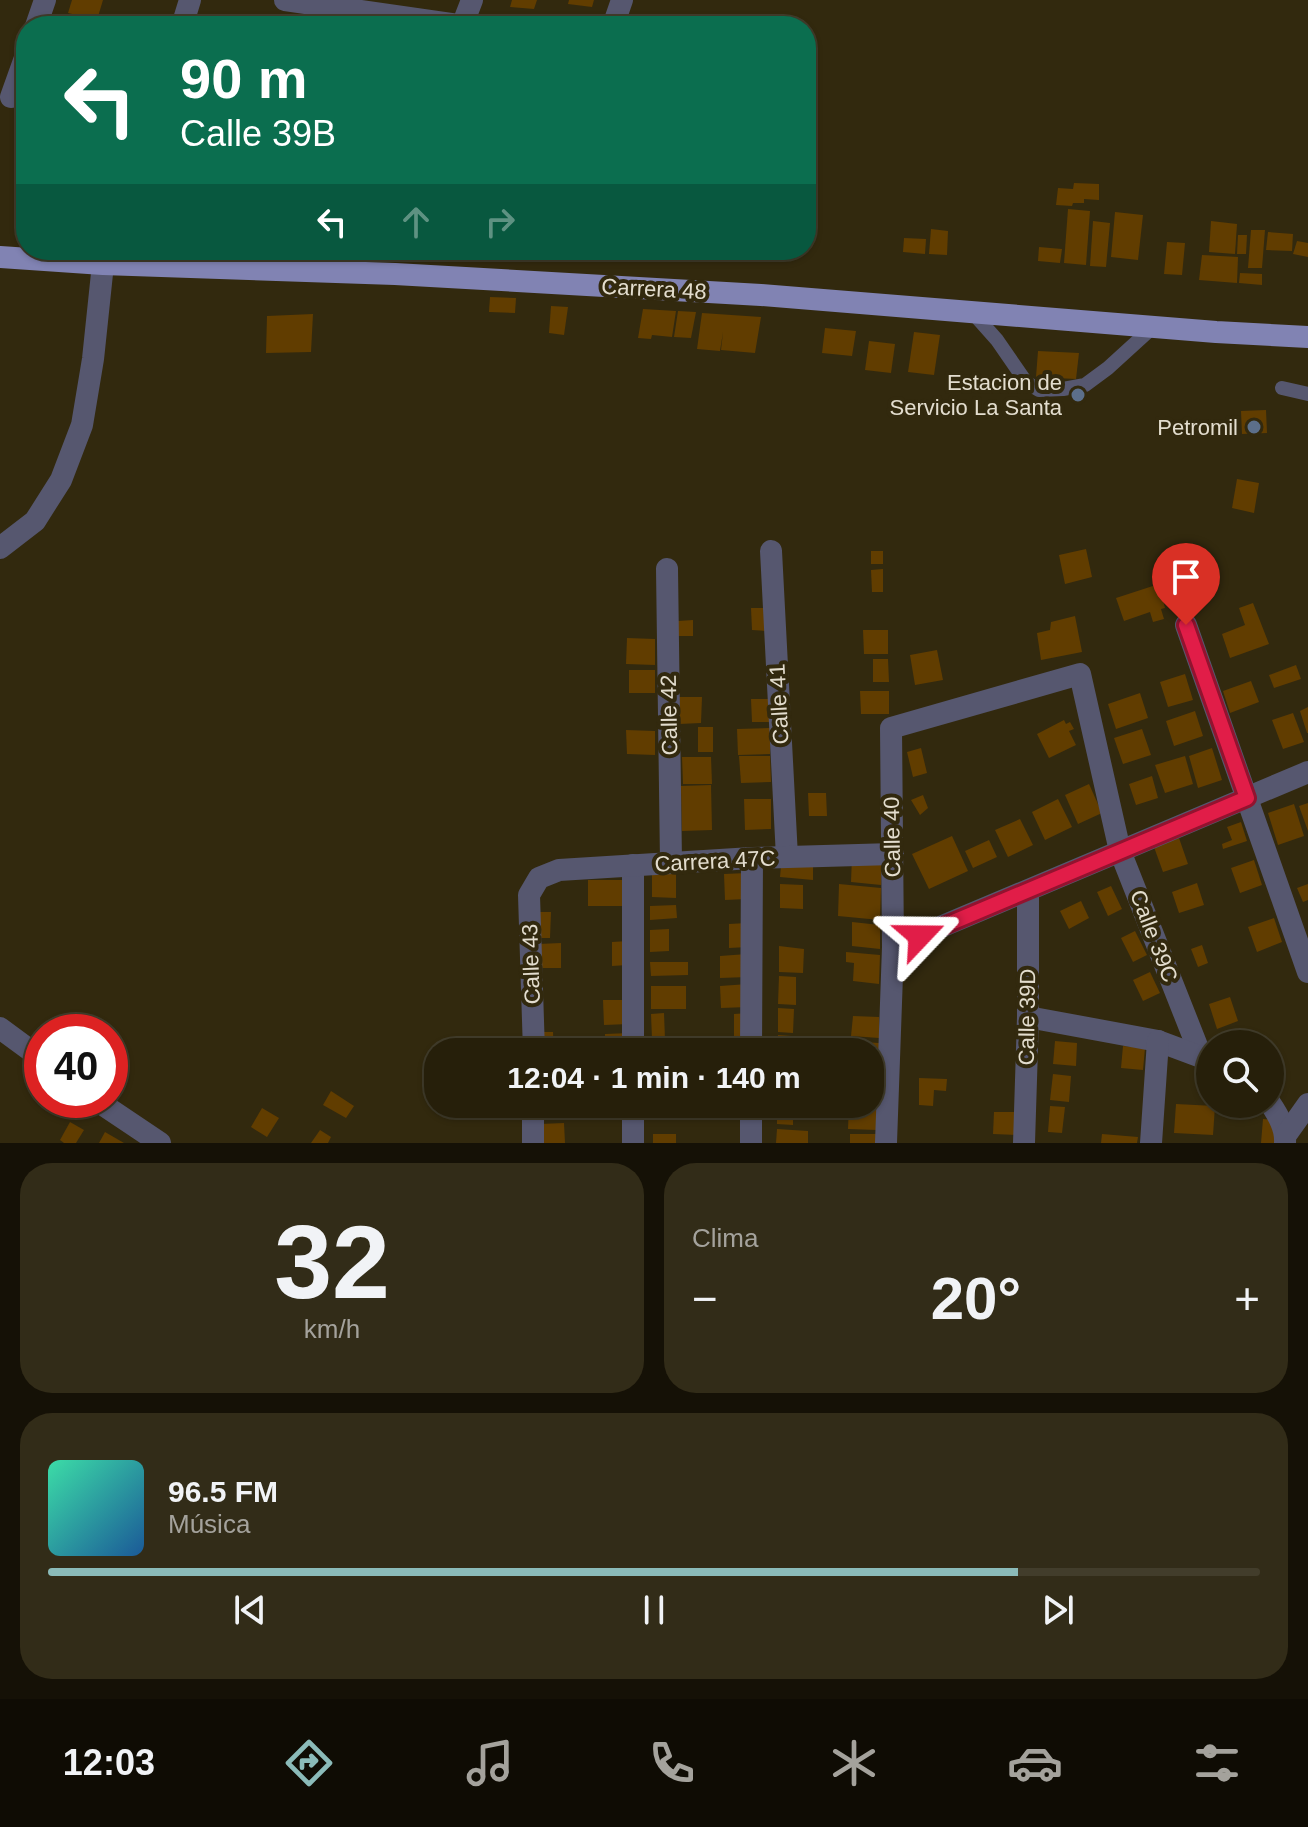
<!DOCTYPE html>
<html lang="es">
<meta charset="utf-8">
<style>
:root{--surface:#261f0a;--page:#322c18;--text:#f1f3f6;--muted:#a4a29c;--line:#423d2b;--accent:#8bbbb9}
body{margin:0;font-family:Helvetica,sans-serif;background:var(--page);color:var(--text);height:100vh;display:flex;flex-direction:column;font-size:30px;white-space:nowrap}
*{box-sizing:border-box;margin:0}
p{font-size:26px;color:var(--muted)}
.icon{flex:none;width:44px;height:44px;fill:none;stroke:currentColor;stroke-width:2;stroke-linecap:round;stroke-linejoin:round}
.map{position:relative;height:1143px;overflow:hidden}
.side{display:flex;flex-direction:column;gap:20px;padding:20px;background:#151106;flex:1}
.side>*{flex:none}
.hud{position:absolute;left:16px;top:16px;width:800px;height:244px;border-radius:32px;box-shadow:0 2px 6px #0004,0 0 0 2px var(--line);background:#0b6e4f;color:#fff;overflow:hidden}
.controls{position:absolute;left:1196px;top:1030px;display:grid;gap:16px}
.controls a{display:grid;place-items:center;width:88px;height:88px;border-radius:50%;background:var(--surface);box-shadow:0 2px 6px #0004,0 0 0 2px var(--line);font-size:40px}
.speed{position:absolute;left:24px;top:1014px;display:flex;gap:16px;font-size:40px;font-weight:700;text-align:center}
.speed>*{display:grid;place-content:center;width:104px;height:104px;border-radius:50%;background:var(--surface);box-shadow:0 2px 6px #0004,0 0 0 2px var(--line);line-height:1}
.speed .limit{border:12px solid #d22;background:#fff;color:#111}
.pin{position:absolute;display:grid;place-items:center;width:68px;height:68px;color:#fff;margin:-82px -34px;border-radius:50% 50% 50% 0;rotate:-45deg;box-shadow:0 0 8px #0007}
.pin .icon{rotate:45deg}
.me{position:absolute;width:88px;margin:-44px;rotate:67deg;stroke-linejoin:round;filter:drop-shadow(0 0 6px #0008)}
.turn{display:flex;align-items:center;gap:28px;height:168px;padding:0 32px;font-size:36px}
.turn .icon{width:104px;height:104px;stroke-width:2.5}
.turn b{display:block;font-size:56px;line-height:68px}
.lanes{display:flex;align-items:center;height:76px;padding:0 32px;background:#0003;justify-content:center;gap:40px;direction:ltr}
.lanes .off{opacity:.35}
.big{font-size:60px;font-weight:800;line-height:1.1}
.side .tile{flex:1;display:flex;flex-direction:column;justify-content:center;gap:12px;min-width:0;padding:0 28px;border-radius:32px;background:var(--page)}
.side .dial{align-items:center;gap:0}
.dial b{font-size:104px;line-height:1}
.song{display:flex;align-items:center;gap:24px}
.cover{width:96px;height:96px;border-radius:12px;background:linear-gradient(135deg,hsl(160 70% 55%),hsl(210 70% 35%))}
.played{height:8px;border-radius:4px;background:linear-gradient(90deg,var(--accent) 80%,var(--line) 80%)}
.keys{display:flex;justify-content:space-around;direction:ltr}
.heat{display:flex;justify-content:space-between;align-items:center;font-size:44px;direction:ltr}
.side .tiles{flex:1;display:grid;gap:20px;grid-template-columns:1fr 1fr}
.tile:last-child{grid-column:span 2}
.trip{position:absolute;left:424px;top:1038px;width:460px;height:80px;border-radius:32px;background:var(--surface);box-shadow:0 2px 6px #0004,0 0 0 2px var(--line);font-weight:800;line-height:80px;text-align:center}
.tabs{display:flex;height:128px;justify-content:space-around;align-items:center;background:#0f0c04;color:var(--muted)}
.tabs .icon{width:56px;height:56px}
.tabs .selected{color:var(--accent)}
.tabs b{font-size:36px;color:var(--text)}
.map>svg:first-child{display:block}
.building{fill:#613d00}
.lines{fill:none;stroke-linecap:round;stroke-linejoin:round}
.service{stroke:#56576f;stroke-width:14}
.minor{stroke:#56576f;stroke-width:22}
.tertiary{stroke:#56576f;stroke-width:22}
.primary{stroke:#8183b3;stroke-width:22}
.route-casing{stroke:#92132f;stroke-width:20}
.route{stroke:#e11d48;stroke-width:14}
.service-dot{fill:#5c6f8a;stroke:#32290e;stroke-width:3}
.labels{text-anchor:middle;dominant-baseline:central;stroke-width:8;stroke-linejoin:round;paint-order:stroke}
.street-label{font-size:22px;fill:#e3ddce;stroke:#32290e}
.poi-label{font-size:22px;fill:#e3ddce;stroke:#32290e;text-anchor:end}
</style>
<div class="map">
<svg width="1308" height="1143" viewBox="0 0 1308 1143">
<rect width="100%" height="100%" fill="#32290e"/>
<g class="building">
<path d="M72,0H103L97,20L68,13Z"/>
<path d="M512,0H537L534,9L510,7Z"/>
<path d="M569,0H594L592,7L568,4Z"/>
<path d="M1074,183L1099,184V200L1084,199V203H1073L1072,206L1056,205L1058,188L1073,189Z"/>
<path d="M20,186L26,187V212L16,210Z"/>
<path d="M1068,209L1090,211L1086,265L1064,263Z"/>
<path d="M1115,212L1143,215L1138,260L1111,257Z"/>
<path d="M1093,221L1110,223L1106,267L1090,266Z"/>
<path d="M1211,221L1237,224L1235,254L1209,252Z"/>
<path d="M931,229L948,231L947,255L929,254Z"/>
<path d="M1251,230H1265L1262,268H1248Z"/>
<path d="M1268,232L1293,234L1292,251L1266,250Z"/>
<path d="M1238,235H1247L1246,254H1237Z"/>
<path d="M904,238L926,239L925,254L903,252Z"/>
<path d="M1297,241L1308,243V257L1293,254Z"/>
<path d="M1167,242L1185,243L1182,275L1164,274Z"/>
<path d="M1039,247L1062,249L1060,263L1038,261Z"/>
<path d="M1202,255L1238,257L1237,283L1199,280Z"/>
<path d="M1240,273L1262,274V285L1239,283Z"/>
<path d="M490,297L516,298L515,313L489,312Z"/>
<path d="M551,306L568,307L564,335L549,333Z"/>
<path d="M643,309L676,311L672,337L652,335L651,339L638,338Z"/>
<path d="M678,311L696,312L691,338L674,337Z"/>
<path d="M702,313L761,317L755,353L721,350L723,332L720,351L697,349Z"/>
<path d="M313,314L311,352L266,353L267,316Z"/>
<path d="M825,328L856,331L852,356L822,353Z"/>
<path d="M914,332L940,335L934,375L908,372Z"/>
<path d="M869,341L895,344L891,373L865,370Z"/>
<path d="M1038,351L1079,353L1076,379L1036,377Z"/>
<path d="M1266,410L1267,433L1242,434L1241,411Z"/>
<path d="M1237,479L1259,483L1254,513L1232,508Z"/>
<path d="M1086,549L1092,577L1065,584L1059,555Z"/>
<rect x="871" y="551" width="12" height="13"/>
<path d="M883,569V592H872L871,570Z"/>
<path d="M1159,584L1165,608L1161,609L1164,619L1153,622L1150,612L1124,621L1116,598Z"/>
<path d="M1253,603L1269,644L1230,658L1222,634L1245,625L1239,608Z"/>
<path d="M751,608H767L768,631L752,630Z"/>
<path d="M1075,616L1082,652L1041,660L1037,633L1050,630L1051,622Z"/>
<path d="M693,620V636H678V621Z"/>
<path d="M863,630H888V654H864Z"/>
<path d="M627,638L655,639V665L626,664Z"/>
<path d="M937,650L943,680L915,685L910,655Z"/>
<path d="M873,659H888L889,682H873Z"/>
<path d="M1296,665L1301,679L1274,688L1269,675Z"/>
<rect x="629" y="670" width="26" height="23"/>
<path d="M1185,674L1193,700L1168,707L1160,682Z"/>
<path d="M1251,681L1259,702L1230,713L1223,691Z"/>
<path d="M860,691H889V714H861Z"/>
<path d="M1140,693L1148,718L1116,729L1108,704Z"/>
<path d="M679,697H702L701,723L679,724Z"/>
<path d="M751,699H769V722H752Z"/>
<path d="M1308,707V733H1307L1300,711Z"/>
<path d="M1195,711L1203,736L1174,746L1166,721Z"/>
<path d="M1293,713L1304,742L1283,749L1272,720Z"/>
<path d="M1064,720L1066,724L1070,722L1074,729L1069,731L1076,745L1049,758L1037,734Z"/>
<rect x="698" y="727" width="15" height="25"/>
<path d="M770,728V754L738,755L737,729Z"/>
<path d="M1142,729L1151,755L1123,764L1114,738Z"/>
<path d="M626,730L655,731V755L627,754Z"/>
<path d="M921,748L927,773L913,777L907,752Z"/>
<path d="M1212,748L1222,780L1198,788L1189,756Z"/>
<path d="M739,756H770L771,782L741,783Z"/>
<path d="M1185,756L1193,784L1165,793L1155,765Z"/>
<path d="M682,757H711L712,784H683Z"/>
<path d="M1152,776L1158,798L1136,805L1129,784Z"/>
<path d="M1089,784L1102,813L1078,824L1065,795Z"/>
<path d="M711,785L712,830L682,831L681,786Z"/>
<path d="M808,793H826L827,816H809Z"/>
<path d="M923,795L928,808L920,815L911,800Z"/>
<path d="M744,799H771V829L745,830Z"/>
<path d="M1058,799L1072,827L1045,840L1032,812Z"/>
<path d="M1308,803V831L1299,806Z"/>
<path d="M1294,804L1304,836L1278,845L1268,813Z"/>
<path d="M1020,819L1033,845L1008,857L995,830Z"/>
<path d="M1241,822L1247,841L1223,849L1222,844L1232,840L1227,827Z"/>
<path d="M952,836L968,871L929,889L912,854Z"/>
<path d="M1179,838L1188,864L1163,872L1154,847Z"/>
<path d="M989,840L997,857L973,868L965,851Z"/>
<path d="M852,856L882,859L881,885L851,882Z"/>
<path d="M1254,860L1262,885L1240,893L1231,868Z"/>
<path d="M781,866L813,867V880L780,877Z"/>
<path d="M652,873L676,874V898L652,897Z"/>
<path d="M747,873V899L725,900L724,874Z"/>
<rect x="588" y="880" width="39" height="26"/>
<path d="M1197,883L1204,905L1179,913L1172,892Z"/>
<path d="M780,884L803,885V909L780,908Z"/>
<path d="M839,884L881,888L880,920L838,916Z"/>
<path d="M1308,884V900L1303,902L1297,888Z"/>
<path d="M1111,886L1122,909L1108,916L1097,892Z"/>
<path d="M1081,901L1089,918L1069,929L1060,911Z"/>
<path d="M676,905L677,918L650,920V906Z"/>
<path d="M538,912H551L550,938H538Z"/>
<path d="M1274,918L1282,942L1257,952L1248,927Z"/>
<path d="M852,922L880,925V949L852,946Z"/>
<path d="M747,923L748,947L729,948V924Z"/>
<path d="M669,929V951L650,952V930Z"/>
<path d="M1135,931L1147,955L1133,962L1121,938Z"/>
<path d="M628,941V965L612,966V942Z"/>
<path d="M561,943V968H538V944Z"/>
<path d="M1202,945L1208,963L1198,967L1191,949Z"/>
<path d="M779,946L804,949L803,973L779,972Z"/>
<path d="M846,952L880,955L879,984L853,981L854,963L846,962Z"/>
<path d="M747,954L748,977L720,978V956Z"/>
<path d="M650,962H688V975L651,976Z"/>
<path d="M1150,972L1160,993L1143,1001L1133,980Z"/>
<path d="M779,976L796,977V1005L778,1004Z"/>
<path d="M748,984V1007L721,1008L720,986Z"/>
<rect x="651" y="986" width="35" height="23"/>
<path d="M1230,997L1238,1021L1217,1029L1209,1004Z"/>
<path d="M603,1000H628L629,1024L604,1025Z"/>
<path d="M778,1008L794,1009L793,1033L778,1032Z"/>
<path d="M664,1013L665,1039H652L651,1014Z"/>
<path d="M749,1013V1038L734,1039V1014Z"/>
<path d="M853,1016L879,1017V1038L851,1036Z"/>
<path d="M539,1032H553L554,1052H539Z"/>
<path d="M629,1033V1052H605V1034Z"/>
<path d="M778,1035L806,1037L805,1052H778Z"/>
<path d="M844,1041L879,1043L878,1087L870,1086V1052H843Z"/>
<path d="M1055,1041L1077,1043L1076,1066L1053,1064Z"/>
<rect x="652" y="1045" width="30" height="7"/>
<path d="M1123,1046L1145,1048L1143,1070L1121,1068Z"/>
<path d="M1053,1074L1071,1076L1069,1102L1050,1100Z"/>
<path d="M919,1078L947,1079L946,1091L934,1090L933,1106L919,1105Z"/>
<path d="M331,1091L354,1106L346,1118L323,1105Z"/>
<path d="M777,1104H793V1125L777,1124Z"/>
<path d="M849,1104H878L877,1130L848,1129Z"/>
<path d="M1176,1104L1215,1106L1213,1135L1174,1133Z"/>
<path d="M1050,1106L1065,1107L1062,1133L1048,1132Z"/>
<path d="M262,1108L279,1118L267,1137L251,1127Z"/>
<path d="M994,1112H1018L1017,1135L993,1134Z"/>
<path d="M1263,1119L1277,1120L1275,1143H1261Z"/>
<path d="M70,1122L84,1130L76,1143H64L60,1140Z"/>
<path d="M564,1123L565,1143H539L540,1124Z"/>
<path d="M777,1129L808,1131V1143H776Z"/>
<path d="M320,1130L331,1137L328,1143H311Z"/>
<path d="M105,1132L124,1143H99Z"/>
<rect x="653" y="1134" width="23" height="9"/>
<rect x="850" y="1134" width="27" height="9"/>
<path d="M1102,1134L1138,1137L1137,1143H1101Z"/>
</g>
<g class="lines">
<g class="service">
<path d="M973,313L997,340L1026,382L1039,390L1063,389L1085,385L1108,368L1153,327"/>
<path d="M1282,388L1308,394"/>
</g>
<g class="minor">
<path d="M285,0L465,26"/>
<path d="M36,26L45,0"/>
<path d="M182,26L190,0"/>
<path d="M462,26L472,0"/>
<path d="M613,26L622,0"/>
<path d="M11,97L26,55"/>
<path d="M0,548L35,521L61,480L82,425L93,359L103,264"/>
<path d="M771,551L787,857"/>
<path d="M667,569L671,862"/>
<path d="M1186,625L1308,972"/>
<path d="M633,865V1052"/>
<path d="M893,947L891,728L1080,674L1120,851L1201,1056"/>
<path d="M1028,1017L1158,1041L1209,1060"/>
<path d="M0,1028L42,1059"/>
<path d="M534,1052L529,895L539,878L559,870L752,858L893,854"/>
<path d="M751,1052L752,858"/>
<path d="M96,1100L160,1143"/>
<path d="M1270,1103C1278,1115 1286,1128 1285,1143"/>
<path d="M633,1104V1143"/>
<path d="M1286,1135L1308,1104"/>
<path d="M533,1143V1104"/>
<path d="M751,1143V1104"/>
<path d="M1024,1143L1028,1017V891"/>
<path d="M1151,1143L1158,1041"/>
</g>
<path class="tertiary" d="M886,1143L893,947L1308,772"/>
<path class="primary" d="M0,257L103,264L395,274L761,295L1216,332L1308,337"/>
</g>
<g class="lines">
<defs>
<path id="route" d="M920,936L1247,798L1186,625"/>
</defs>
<use href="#route" class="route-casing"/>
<use href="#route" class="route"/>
</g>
<g class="service-dot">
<circle cx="1078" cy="395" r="8"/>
<circle cx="1254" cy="427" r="8"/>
</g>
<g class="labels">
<g class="street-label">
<text transform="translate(654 289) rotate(3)">Carrera 48</text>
<text transform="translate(779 704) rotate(-93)">Calle 41</text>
<text transform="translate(669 715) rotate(-91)">Calle 42</text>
<text transform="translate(892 837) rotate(-91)">Calle 40</text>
<text transform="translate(715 861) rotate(-3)">Carrera 47C</text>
<text transform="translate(1154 936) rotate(69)">Calle 39C</text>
<text transform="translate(531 964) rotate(-92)">Calle 43</text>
<text transform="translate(1027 1017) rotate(-89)">Calle 39D</text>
</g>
<g class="poi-label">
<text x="1062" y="382">Estacion de<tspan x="1062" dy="25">Servicio La Santa</tspan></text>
<text x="1238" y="427">Petromil</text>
</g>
</g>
</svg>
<div class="controls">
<a><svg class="icon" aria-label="search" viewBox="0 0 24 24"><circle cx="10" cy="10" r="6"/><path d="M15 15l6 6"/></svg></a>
</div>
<div class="speed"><div class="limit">40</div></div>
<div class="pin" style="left:1186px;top:625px;background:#d93025"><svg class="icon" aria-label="arrive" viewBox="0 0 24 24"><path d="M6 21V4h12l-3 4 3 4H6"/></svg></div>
<svg class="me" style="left:920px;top:936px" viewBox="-20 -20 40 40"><path d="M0-17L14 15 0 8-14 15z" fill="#e11d48" stroke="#fff" stroke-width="4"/></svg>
<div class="trip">12:04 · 1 min · 140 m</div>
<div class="hud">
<div class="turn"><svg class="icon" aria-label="left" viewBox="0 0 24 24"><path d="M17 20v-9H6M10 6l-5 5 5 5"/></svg><div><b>90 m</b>Calle 39B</div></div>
<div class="lanes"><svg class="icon" aria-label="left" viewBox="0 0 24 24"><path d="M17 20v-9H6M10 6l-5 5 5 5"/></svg><svg class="icon off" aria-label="ahead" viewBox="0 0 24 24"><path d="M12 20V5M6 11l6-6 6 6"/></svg><svg class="icon off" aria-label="right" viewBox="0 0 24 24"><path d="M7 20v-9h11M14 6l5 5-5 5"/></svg></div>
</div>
</div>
<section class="side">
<div class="tiles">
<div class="tile dial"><b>32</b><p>km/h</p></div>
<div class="tile"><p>Clima</p>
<div class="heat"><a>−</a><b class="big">20°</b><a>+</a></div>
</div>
<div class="tile">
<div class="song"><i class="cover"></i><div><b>96.5 FM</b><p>Música</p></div></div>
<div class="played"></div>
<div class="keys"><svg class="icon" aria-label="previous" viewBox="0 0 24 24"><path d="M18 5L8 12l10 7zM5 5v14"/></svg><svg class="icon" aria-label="pause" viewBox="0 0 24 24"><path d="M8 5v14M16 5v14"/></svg><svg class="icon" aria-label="next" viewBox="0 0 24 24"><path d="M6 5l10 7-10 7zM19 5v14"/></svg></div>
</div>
</div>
</section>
<nav class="tabs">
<b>12:03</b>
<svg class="icon selected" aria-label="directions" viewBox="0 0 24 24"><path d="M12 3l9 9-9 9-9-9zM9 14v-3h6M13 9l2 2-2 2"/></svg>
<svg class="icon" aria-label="music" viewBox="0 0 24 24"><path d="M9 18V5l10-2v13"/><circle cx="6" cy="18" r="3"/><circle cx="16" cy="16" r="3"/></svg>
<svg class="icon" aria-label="phone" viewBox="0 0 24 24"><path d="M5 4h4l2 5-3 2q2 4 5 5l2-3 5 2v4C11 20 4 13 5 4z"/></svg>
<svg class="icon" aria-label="climate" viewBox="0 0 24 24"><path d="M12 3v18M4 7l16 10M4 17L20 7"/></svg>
<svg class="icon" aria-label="car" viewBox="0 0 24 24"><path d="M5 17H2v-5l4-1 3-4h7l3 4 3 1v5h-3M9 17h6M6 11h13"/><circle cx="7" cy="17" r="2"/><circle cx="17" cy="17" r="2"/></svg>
<svg class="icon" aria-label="filters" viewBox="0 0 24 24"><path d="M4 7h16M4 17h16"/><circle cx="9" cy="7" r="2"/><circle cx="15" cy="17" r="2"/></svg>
</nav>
